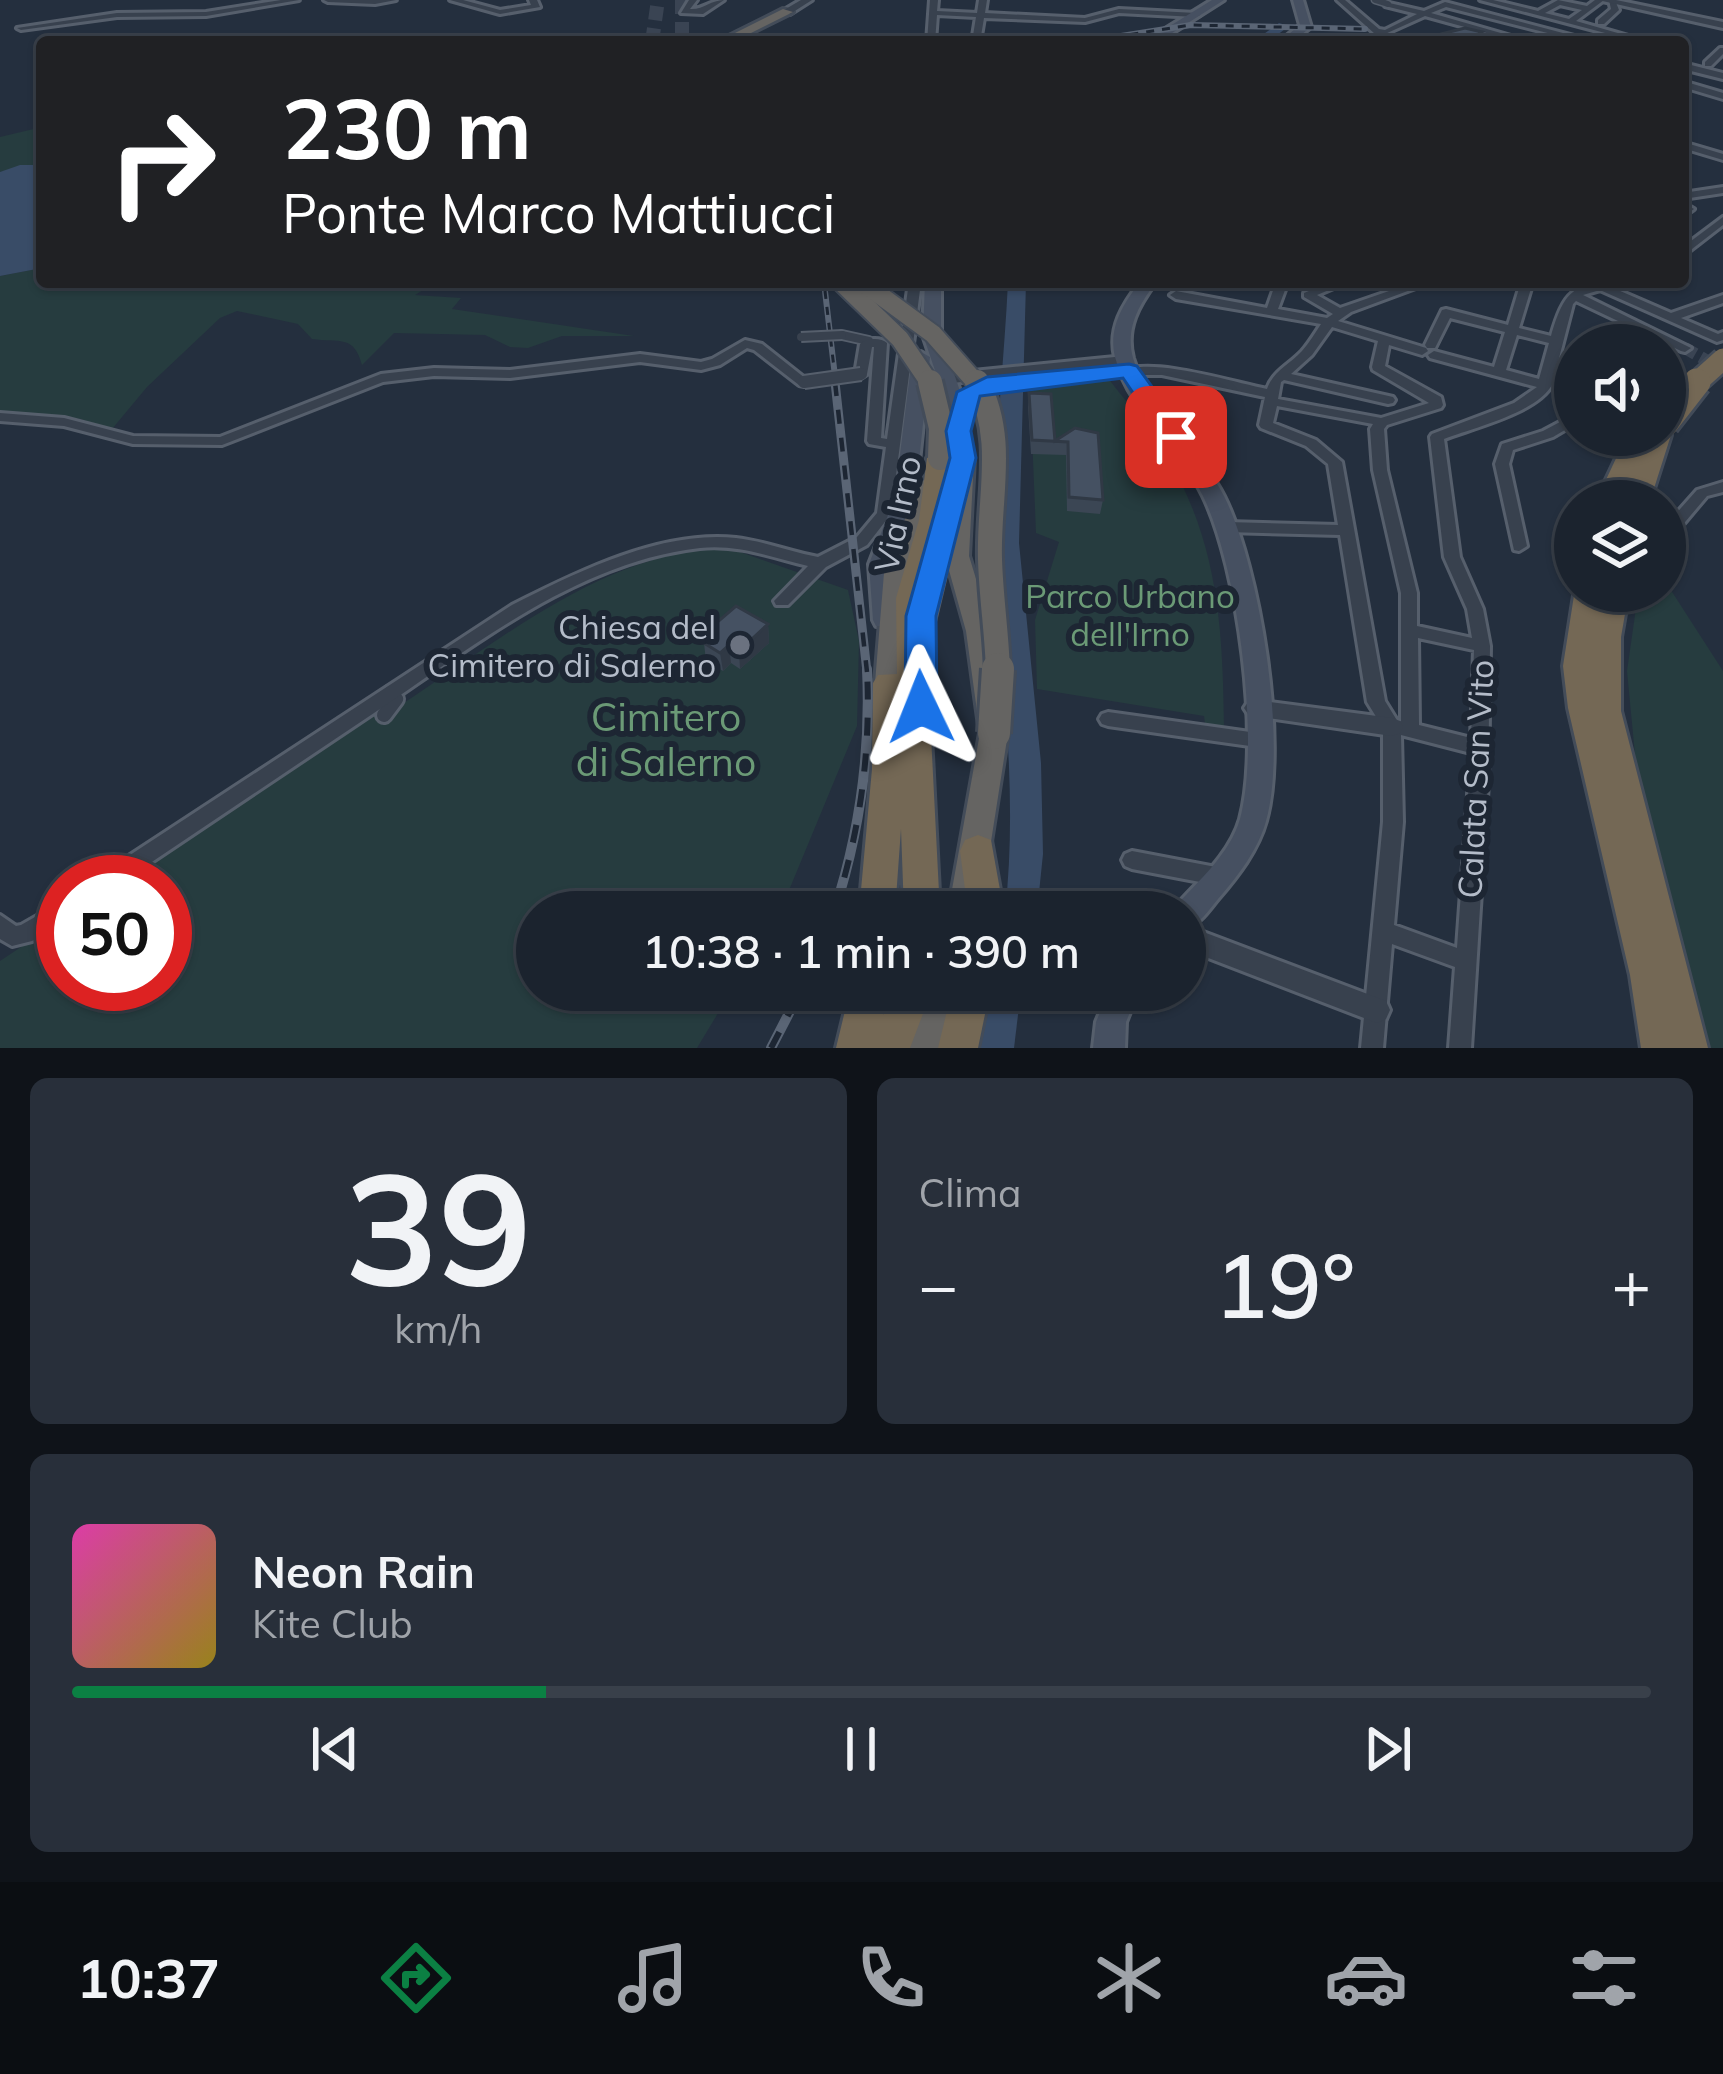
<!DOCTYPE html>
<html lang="it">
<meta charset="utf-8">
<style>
:root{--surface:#1b232e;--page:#282f3a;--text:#f1f3f6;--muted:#a0a4aa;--line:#39404a;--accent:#0b8043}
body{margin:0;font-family:Mulish,sans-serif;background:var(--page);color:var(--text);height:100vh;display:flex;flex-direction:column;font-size:45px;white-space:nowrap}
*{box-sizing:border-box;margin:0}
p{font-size:39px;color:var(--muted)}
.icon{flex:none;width:66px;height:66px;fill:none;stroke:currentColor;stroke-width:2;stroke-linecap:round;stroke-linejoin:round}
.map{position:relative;height:1048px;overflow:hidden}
.side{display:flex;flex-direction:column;gap:30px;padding:30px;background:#0f1319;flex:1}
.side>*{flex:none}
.top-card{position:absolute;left:36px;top:36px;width:1653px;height:252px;border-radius:12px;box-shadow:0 3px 9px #0004,0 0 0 3px var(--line);background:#202124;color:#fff;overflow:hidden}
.buttons{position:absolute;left:1554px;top:324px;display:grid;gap:24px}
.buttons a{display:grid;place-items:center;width:132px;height:132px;border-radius:50%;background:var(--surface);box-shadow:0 3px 9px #0004,0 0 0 3px var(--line);font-size:60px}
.speed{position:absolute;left:36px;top:855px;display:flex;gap:24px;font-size:60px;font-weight:700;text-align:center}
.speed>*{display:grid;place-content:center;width:156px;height:156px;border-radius:50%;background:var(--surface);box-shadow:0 3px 9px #0004,0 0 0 3px var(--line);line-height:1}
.speed .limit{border:18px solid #d22;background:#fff;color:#111}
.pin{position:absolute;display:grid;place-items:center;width:102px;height:102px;color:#fff;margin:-51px;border-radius:24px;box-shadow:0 6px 18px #0006}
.me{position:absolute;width:132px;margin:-66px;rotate:358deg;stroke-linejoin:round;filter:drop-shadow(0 0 9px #0008)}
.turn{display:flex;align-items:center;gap:42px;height:252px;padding:0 48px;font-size:54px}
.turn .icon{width:156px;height:156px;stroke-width:2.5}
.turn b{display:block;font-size:84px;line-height:102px}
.big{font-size:90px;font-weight:600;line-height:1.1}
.side .tile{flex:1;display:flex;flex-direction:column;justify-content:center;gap:18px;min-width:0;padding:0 42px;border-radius:18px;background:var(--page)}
.side .dial{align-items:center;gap:0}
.dial b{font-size:156px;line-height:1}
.song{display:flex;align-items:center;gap:36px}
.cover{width:144px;height:144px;border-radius:18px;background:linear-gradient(135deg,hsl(320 70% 55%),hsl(50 70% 35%))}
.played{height:12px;border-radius:6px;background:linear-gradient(90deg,var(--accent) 30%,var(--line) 30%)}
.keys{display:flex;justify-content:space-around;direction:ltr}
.heat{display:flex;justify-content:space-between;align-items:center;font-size:66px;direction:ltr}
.side .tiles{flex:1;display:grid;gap:30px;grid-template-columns:1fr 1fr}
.tile:last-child{grid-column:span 2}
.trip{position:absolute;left:516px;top:891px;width:690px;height:120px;border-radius:60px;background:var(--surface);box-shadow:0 3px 9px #0004,0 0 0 3px var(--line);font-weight:600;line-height:120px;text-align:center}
.menu{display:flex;height:192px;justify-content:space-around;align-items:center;background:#0b0e12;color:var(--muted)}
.menu .icon{width:84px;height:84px}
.menu .active{color:var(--accent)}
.menu b{font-size:54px;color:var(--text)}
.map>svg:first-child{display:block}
.green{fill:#263c3f}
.water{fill:#394c67}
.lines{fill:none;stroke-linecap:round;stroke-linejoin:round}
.river{fill:#394c67;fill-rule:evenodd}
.minor-tunnel{stroke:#3a4453;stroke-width:12;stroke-dasharray:12 6;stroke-linecap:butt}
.trunk-tunnel{stroke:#3a4453;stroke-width:14;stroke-dasharray:14 8;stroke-linecap:butt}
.pedestrian-far2-casing{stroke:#565f6c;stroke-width:9}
.pedestrian-far1-casing{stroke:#565f6c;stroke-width:12}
.pedestrian-casing{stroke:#565f6c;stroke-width:20}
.minor-casing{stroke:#565f6c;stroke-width:6}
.tertiary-casing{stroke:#565f6c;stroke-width:6}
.secondary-casing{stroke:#565f6c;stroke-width:6}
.trunk-casing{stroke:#434c59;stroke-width:6}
.motorway-casing{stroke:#434c59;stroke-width:6}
.pedestrian-far2{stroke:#38414e;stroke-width:6}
.pedestrian-far1{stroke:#38414e;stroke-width:8}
.pedestrian{stroke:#38414e;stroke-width:14}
.minor{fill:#38414e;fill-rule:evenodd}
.tertiary{fill:#38414e;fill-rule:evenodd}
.secondary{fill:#465061;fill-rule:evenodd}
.trunk{fill:#656462;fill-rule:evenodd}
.motorway{fill:#746855;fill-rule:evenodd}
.rail-far2-casing{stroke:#5a6575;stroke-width:6}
.rail-far1-casing{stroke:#5a6575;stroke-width:9}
.rail-casing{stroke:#5a6575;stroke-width:10}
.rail-far2{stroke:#1d2633;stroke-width:3;stroke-dasharray:8;stroke-linecap:butt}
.rail-far1{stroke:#1d2633;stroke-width:4.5;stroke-dasharray:14;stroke-linecap:butt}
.rail{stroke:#1d2633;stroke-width:6;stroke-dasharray:18;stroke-linecap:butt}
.pedestrian-bridge-casing{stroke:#565f6c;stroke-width:12;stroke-linecap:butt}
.minor-bridge-casing{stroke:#565f6c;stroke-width:16;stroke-linecap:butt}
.trunk-bridge-far2-casing{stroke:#434c59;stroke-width:22;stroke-linecap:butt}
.trunk-bridge-far1-casing{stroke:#434c59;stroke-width:30;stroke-linecap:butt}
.trunk-bridge-casing{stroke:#434c59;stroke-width:38;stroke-linecap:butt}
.motorway-bridge-far1-casing{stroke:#434c59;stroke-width:26;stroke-linecap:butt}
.motorway-bridge-casing{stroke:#434c59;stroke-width:33;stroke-linecap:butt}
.pedestrian-bridge{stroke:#38414e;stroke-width:8}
.minor-bridge{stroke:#38414e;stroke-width:12}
.trunk-bridge-far2{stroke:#656462;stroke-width:18}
.trunk-bridge-far1{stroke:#656462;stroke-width:24}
.trunk-bridge{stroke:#656462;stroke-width:32}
.motorway-bridge-far1{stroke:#746855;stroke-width:21}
.motorway-bridge{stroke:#746855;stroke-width:27}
.wall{fill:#3b4654}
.shaded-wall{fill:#303945}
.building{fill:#455162;stroke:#303945;stroke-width:3}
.route{fill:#1a73e8;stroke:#114b97;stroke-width:3}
.worship-dot{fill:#6b7280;stroke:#1d2633;stroke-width:4.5}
.labels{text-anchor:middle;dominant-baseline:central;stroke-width:12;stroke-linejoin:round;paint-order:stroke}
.street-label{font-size:33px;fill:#b4bcc9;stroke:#1d2633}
.park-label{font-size:33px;fill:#6b9a76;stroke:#1d2633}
.poi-label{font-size:33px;fill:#b4bcc9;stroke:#1d2633;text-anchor:end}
.near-park-label{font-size:39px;fill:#6b9a76;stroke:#1d2633}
</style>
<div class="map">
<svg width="1723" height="1048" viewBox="0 0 1723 1048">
<rect width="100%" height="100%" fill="#242f3e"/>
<g class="green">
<path d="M42,127V165L0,172V137Z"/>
<path d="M41,268L42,282H436L415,295L461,298L452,309L634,336H562L528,348L510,347L485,335L394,333L362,365C354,334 339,343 312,339L298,324L237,311L220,318L147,387L112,429L80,419L0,411V276Z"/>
<path d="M1108,378C1130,407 1156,436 1173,468C1219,549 1223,636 1224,727L1205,724L1204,716L1037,689L1035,620L1059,542L1036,533L1030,386Z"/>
<path d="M726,547L848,590L859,641L857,726L780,912H537V990H732L697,1048H0V961L63,919V984H165V882H117L389,699L399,706C497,643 603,552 726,547Z"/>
<path d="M1665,581L1723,671V1048H1709L1636,765L1627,671L1638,594L1665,591Z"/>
</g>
<path class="water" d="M20,165H42V268L0,276V172Z"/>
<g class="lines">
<g class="river">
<path d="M1279,23L1289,26L1268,42H1253Z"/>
<path d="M1008,282H1026L1019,543L1041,763L1043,854L1037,912H1005C1019,789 1000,670 995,547C992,464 1004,367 1008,282Z"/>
<path d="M987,990H1021L1014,1048H978Z"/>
</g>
<path class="minor-tunnel" d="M1685,348L1723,370"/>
<g class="trunk-tunnel">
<path d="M682,0V42"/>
<path d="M652,42L658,0"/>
</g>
<defs>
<path id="pedestrian-far2" d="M1375,0L1388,4"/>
<path id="pedestrian-far1" d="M842,335L869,341"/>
<path id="pedestrian" d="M384,715L396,699L391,693"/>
<g id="minor">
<path d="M281,0H299L206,16L117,17L21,30L17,28L117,13L206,12Z"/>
<path d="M324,0H396L375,4L328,2Z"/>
<path d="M450,0H463L500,10L531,5L529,0H537L540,7L500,14Z"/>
<path d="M689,0H697L690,9C703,10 711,0 724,0L703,14L681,13Z"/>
<path d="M930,0H938L937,11L977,13L979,0H987L985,13L1085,18L1119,9L1196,13L1200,15L1196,17L1119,13L1085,22L984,18L980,42H972L976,17L937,15L935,42H927Z"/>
<path d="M1337,0H1345L1379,29L1385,30L1417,14L1385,6V2L1424,11L1445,2L1597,42H1583L1446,7L1431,13L1532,42H1519L1425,16L1385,34L1393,42H1384Z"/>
<path d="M1480,0H1493L1538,11L1558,0L1587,6L1595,0H1604L1576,21L1628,36L1624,38ZM1560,5L1582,10L1569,19L1545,13Z"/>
<path d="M1609,0H1615L1619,10L1604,24H1598V20L1611,9Z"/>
<path d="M1720,48H1723V54L1711,66H1705V62Z"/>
<path d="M1683,63L1723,73V79L1683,69Z"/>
<path d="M1683,81L1723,93V99L1683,87Z"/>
<path d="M1683,142L1723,154V160L1683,148Z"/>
<path d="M1723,187V193L1683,199V193Z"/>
<path d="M1689,206L1694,209L1683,217V209Z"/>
<path d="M1723,217V225L1683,256V247Z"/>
<path d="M909,282H921L891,514L867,545L826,567L788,605H776L774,601L808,566C771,557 738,544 700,548C577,562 473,647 374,713C290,769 206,826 122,882H95L98,876L512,605C577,572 661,530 736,538C764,541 790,552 818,557L857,537L877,513L886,447L869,444L867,441L874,347H872L867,374L861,378L855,374L860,344C866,338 881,337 887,343L881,438L887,439Z"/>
<path d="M1276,282H1288L1278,309L1327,318L1333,314L1304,297V293L1331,282H1348L1317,295L1340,308L1415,282H1432L1351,312L1338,321L1426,348L1428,351L1422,355L1389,345L1385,366L1441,397L1443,405L1441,408L1387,425L1384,429L1387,470L1417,593V626L1472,638L1467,609L1444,557L1430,437L1432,434L1514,403L1537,387L1430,358L1428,355L1434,351L1494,367L1505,332L1450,318L1435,348H1427L1425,345L1442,310L1446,309L1508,325L1521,282H1533L1519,328L1551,336C1564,292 1572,282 1621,282L1611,287L1671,313L1723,295V303L1681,318L1718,334L1723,332V340L1717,342L1600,290L1583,295L1691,348L1685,352L1681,351L1576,301L1573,304L1552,385C1536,413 1473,428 1444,439L1460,557L1483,609L1490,646L1488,783L1471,1048H1449L1455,967L1392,944L1383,1048H1361L1383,822V728L1367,702L1340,535L1227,532L1219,527L1227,522L1338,525L1328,464L1306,446L1261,428L1259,425L1265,397L1162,375H1129L1123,371C1152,357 1232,382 1267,389C1273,371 1289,365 1302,351C1309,343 1315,333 1321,324L1176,299L1170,295L1176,291L1267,308ZM1332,327L1378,341L1372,367L1373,370L1429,403L1381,418L1278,399L1281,382L1284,380L1388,404L1393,403L1395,400L1393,397L1291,374L1312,355ZM1517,335L1549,343L1539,379L1506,370ZM1277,406L1373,424L1370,429L1373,470L1401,593V721L1398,722L1385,701L1342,462L1316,440L1273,423ZM1418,638L1474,650L1471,738L1419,725ZM1401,735L1471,753L1457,948L1394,925L1403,822Z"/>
<path d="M745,340L762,344L810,382L804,386L799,385L754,350L747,348L720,365L701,370L640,362L510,378L434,376L383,382L222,445L133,444L64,426L0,421V413L64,418L133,436L220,437L381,374L434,368L510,370L640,354L701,362L712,359Z"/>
<path d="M1575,414V424L1553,437L1513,450L1509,464L1527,546L1519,551L1514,550L1495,464L1502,444L1543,431Z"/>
<path d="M1723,482V492L1707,496L1675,534H1665V526L1697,490Z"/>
<path d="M1108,712L1257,733L1263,735L1266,740L1263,745L1257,747L1108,726L1102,724L1099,719L1102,714Z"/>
<path d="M1132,851L1221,868L1228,871L1231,877L1228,883L1221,886L1132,869L1125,866L1122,860L1125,854Z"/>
<path d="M63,901V921L32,941L12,946L0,939V915L16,926L21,925Z"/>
</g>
<g id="tertiary">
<path d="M801,0H812L790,14H784V10Z"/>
<path d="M1598,0H1616L1723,22V28Z"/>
<path d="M1125,356L1130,358V364L933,385L925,380L933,375Z"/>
<path d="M1255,700L1392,718L1400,721L1403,727L1400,733L1392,736L1255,716L1248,714L1244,708L1248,702Z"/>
<path d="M1185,925L1386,1001L1390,1010L1386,1019L1377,1023L1185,949Z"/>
</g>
<g id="secondary">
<path d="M1212,0H1224L1158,42H1144Z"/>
<path d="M1293,0H1303L1311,27L1292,42H1279L1300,25Z"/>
<path d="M925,282H941V335L963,400L973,458L932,630L928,636H912L908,630L953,458L945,400L923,335Z"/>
<path d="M1140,282H1156C1139,305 1125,328 1133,358C1149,412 1199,447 1224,496C1260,568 1288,743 1266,821C1258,850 1238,876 1218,899C1208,911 1200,924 1185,929V912H1172L1175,907C1198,881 1230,854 1240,819C1261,741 1238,568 1203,496C1179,447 1129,411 1115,357C1108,328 1123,304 1140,282Z"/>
<path d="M921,352L930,357L918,471L908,515L891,564L895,620L892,626H876L873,620L869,564L888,515L898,471L912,357Z"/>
<path d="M871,990H901L897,1048H865Z"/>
<path d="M1109,990H1139L1126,1022L1125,1048H1093L1096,1022Z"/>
</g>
<g id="trunk">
<path d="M783,9L793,12L733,42H717Z"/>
<path d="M963,451L974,458L969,556L992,631L1008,733L980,912H948L980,733L966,631L945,556L952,458Z"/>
<path d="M931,476L943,483L910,573L903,683L899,691L889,694L879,691L875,683L884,573L919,483Z"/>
<path d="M923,990H957L939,1048H903Z"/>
</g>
<g id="motorway">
<path d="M1665,429L1671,435L1650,501H1624L1630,484L1622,501H1596L1627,435H1665Z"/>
<path d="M940,450L953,458L945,520L924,598L940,912H904L901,829L895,912H859L872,769L873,683L878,675L897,674L896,598L919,520L927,458Z"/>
<path d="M1575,589L1629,591L1621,637V711L1708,1048H1641L1630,975L1568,708L1563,666Z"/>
<path d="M978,835L991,840L1004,912H968L960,851L965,840Z"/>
<path d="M850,990H888L883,1015L894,990H932L910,1048H836Z"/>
<path d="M952,990H990L978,1048H938Z"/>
</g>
</defs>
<use href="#pedestrian-far2" class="pedestrian-far2-casing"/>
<use href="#pedestrian-far1" class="pedestrian-far1-casing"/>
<use href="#pedestrian" class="pedestrian-casing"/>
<use href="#minor" class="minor-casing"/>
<use href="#tertiary" class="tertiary-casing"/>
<use href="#secondary" class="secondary-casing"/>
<use href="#trunk" class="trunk-casing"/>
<use href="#motorway" class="motorway-casing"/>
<use href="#pedestrian-far2" class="pedestrian-far2"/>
<use href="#pedestrian-far1" class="pedestrian-far1"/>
<use href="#pedestrian" class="pedestrian"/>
<use href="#minor" class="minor"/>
<use href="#tertiary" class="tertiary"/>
<use href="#secondary" class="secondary"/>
<use href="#trunk" class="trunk"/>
<use href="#motorway" class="motorway"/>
<defs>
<g id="rail-far2">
<path d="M1083,42L1191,25L1365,29"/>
<path d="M825,291L836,385"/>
</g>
<path id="rail-far1" d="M835,382L867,672"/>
<g id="rail">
<path d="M834,912C860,832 871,753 867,669"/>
<path d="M771,1048L801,990"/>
</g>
</defs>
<use href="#rail-far2" class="rail-far2-casing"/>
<use href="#rail-far1" class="rail-far1-casing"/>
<use href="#rail" class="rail-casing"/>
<use href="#rail-far2" class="rail-far2"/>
<use href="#rail-far1" class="rail-far1"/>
<use href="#rail" class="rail"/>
<defs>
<path id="pedestrian-bridge" d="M801,337L842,335"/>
<path id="minor-bridge" d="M804,382L861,374"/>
<g id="trunk-bridge-far2">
<path d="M841,282L900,339L931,385"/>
<path d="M862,282L933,334L978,385"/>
</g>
<g id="trunk-bridge-far1">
<path d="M930,382L941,428L940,458"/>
<path d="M977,382C1007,440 988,497 990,559C991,597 997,634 998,672"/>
</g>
<path id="trunk-bridge" d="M994,733L998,669"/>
<path id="motorway-bridge-far1" d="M1694,385L1723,359"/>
<path id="motorway-bridge" d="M1665,423L1697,382"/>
</defs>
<use href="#pedestrian-bridge" class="pedestrian-bridge-casing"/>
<use href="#minor-bridge" class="minor-bridge-casing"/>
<use href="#trunk-bridge-far2" class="trunk-bridge-far2-casing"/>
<use href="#trunk-bridge-far1" class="trunk-bridge-far1-casing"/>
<use href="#trunk-bridge" class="trunk-bridge-casing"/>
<use href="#motorway-bridge-far1" class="motorway-bridge-far1-casing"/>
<use href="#motorway-bridge" class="motorway-bridge-casing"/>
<use href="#pedestrian-bridge" class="pedestrian-bridge"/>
<use href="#minor-bridge" class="minor-bridge"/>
<use href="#trunk-bridge-far2" class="trunk-bridge-far2"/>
<use href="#trunk-bridge-far1" class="trunk-bridge-far1"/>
<use href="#trunk-bridge" class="trunk-bridge"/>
<use href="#motorway-bridge-far1" class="motorway-bridge-far1"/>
<use href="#motorway-bridge" class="motorway-bridge"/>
</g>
<g class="wall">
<path d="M1029,393L1055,441L1075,428L1103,500L1100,514L1067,511L1066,455L1031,454L1028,407Z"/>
<path d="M768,624L769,643L740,669L731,663L723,671L706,661L704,643L709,638L708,630Z"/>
</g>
<g class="shaded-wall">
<path d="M768,624L769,643L740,669L739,651Z"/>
<path d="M729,645L731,663L723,671L720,653Z"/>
</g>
<g class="building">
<path d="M1465,28L1482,32L1466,42L1427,41L1441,34Z"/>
<path d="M1029,393L1051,394L1055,441L1075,428L1098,433L1103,500L1069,497L1068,442L1032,440Z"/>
<path d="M736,606L768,624L739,651L729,645L720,653L704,643L714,634L708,630Z"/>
</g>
<path class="route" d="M1129,364L1137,366L1185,432L1188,437L1185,443H1167L1123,378L980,396L971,431L976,458L936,616L937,707L932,716L921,719L910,716L905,707L906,616L950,458L946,431L957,392L987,377Z"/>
<circle class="worship-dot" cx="740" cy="645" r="12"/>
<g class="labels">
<g class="street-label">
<text transform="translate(897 514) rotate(-78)">Via Irno</text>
<text transform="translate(1475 779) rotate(-87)">Calata San Vito</text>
</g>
<g class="park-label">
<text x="1130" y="595">Parco Urbano<tspan x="1130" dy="38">dell'Irno</tspan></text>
</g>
<g class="poi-label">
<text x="716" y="626">Chiesa del<tspan x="716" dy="38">Cimitero di Salerno</tspan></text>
</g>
<g class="near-park-label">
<text x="666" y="716">Cimitero<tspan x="666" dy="45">di Salerno</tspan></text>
</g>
</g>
</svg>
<div class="buttons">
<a><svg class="icon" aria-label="sound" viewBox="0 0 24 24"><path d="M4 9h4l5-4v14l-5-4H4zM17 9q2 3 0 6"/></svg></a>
<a><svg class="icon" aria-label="layers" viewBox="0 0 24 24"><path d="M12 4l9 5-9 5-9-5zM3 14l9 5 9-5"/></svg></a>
</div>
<div class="speed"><div class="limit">50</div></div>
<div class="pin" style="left:1176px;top:437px;background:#d93025"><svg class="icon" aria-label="arrive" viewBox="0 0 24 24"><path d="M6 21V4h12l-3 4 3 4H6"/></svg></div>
<svg class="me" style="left:921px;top:707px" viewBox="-20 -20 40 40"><path d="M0-17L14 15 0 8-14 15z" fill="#1a73e8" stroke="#fff" stroke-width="4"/></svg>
<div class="trip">10:38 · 1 min · 390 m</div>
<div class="top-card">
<div class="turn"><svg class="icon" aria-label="right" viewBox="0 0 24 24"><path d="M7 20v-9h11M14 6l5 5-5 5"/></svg><div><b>230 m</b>Ponte Marco Mattiucci</div></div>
</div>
</div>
<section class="side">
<div class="tiles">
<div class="tile dial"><b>39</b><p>km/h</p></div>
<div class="tile"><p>Clima</p>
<div class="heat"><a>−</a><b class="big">19°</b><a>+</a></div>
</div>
<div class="tile">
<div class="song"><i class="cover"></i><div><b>Neon Rain</b><p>Kite Club</p></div></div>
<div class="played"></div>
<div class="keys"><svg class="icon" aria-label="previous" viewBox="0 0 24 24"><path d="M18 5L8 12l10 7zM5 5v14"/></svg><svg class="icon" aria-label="pause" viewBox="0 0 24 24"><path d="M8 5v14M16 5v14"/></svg><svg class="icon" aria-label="next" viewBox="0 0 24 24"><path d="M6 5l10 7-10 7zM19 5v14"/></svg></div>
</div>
</div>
</section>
<nav class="menu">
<b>10:37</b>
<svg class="icon active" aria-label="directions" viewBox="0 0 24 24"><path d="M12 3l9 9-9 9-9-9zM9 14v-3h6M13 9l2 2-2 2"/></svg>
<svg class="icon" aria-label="music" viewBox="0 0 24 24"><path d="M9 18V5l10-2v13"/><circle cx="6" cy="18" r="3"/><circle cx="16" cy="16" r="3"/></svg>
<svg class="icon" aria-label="phone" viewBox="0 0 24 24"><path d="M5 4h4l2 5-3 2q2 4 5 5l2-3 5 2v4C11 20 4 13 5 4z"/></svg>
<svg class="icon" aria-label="climate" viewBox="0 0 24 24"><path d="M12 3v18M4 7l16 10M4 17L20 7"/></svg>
<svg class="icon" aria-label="car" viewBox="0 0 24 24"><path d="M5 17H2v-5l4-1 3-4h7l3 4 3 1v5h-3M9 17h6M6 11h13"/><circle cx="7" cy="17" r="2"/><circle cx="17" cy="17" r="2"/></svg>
<svg class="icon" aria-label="filters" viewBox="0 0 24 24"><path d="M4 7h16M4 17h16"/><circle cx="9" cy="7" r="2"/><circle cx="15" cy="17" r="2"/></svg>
</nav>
